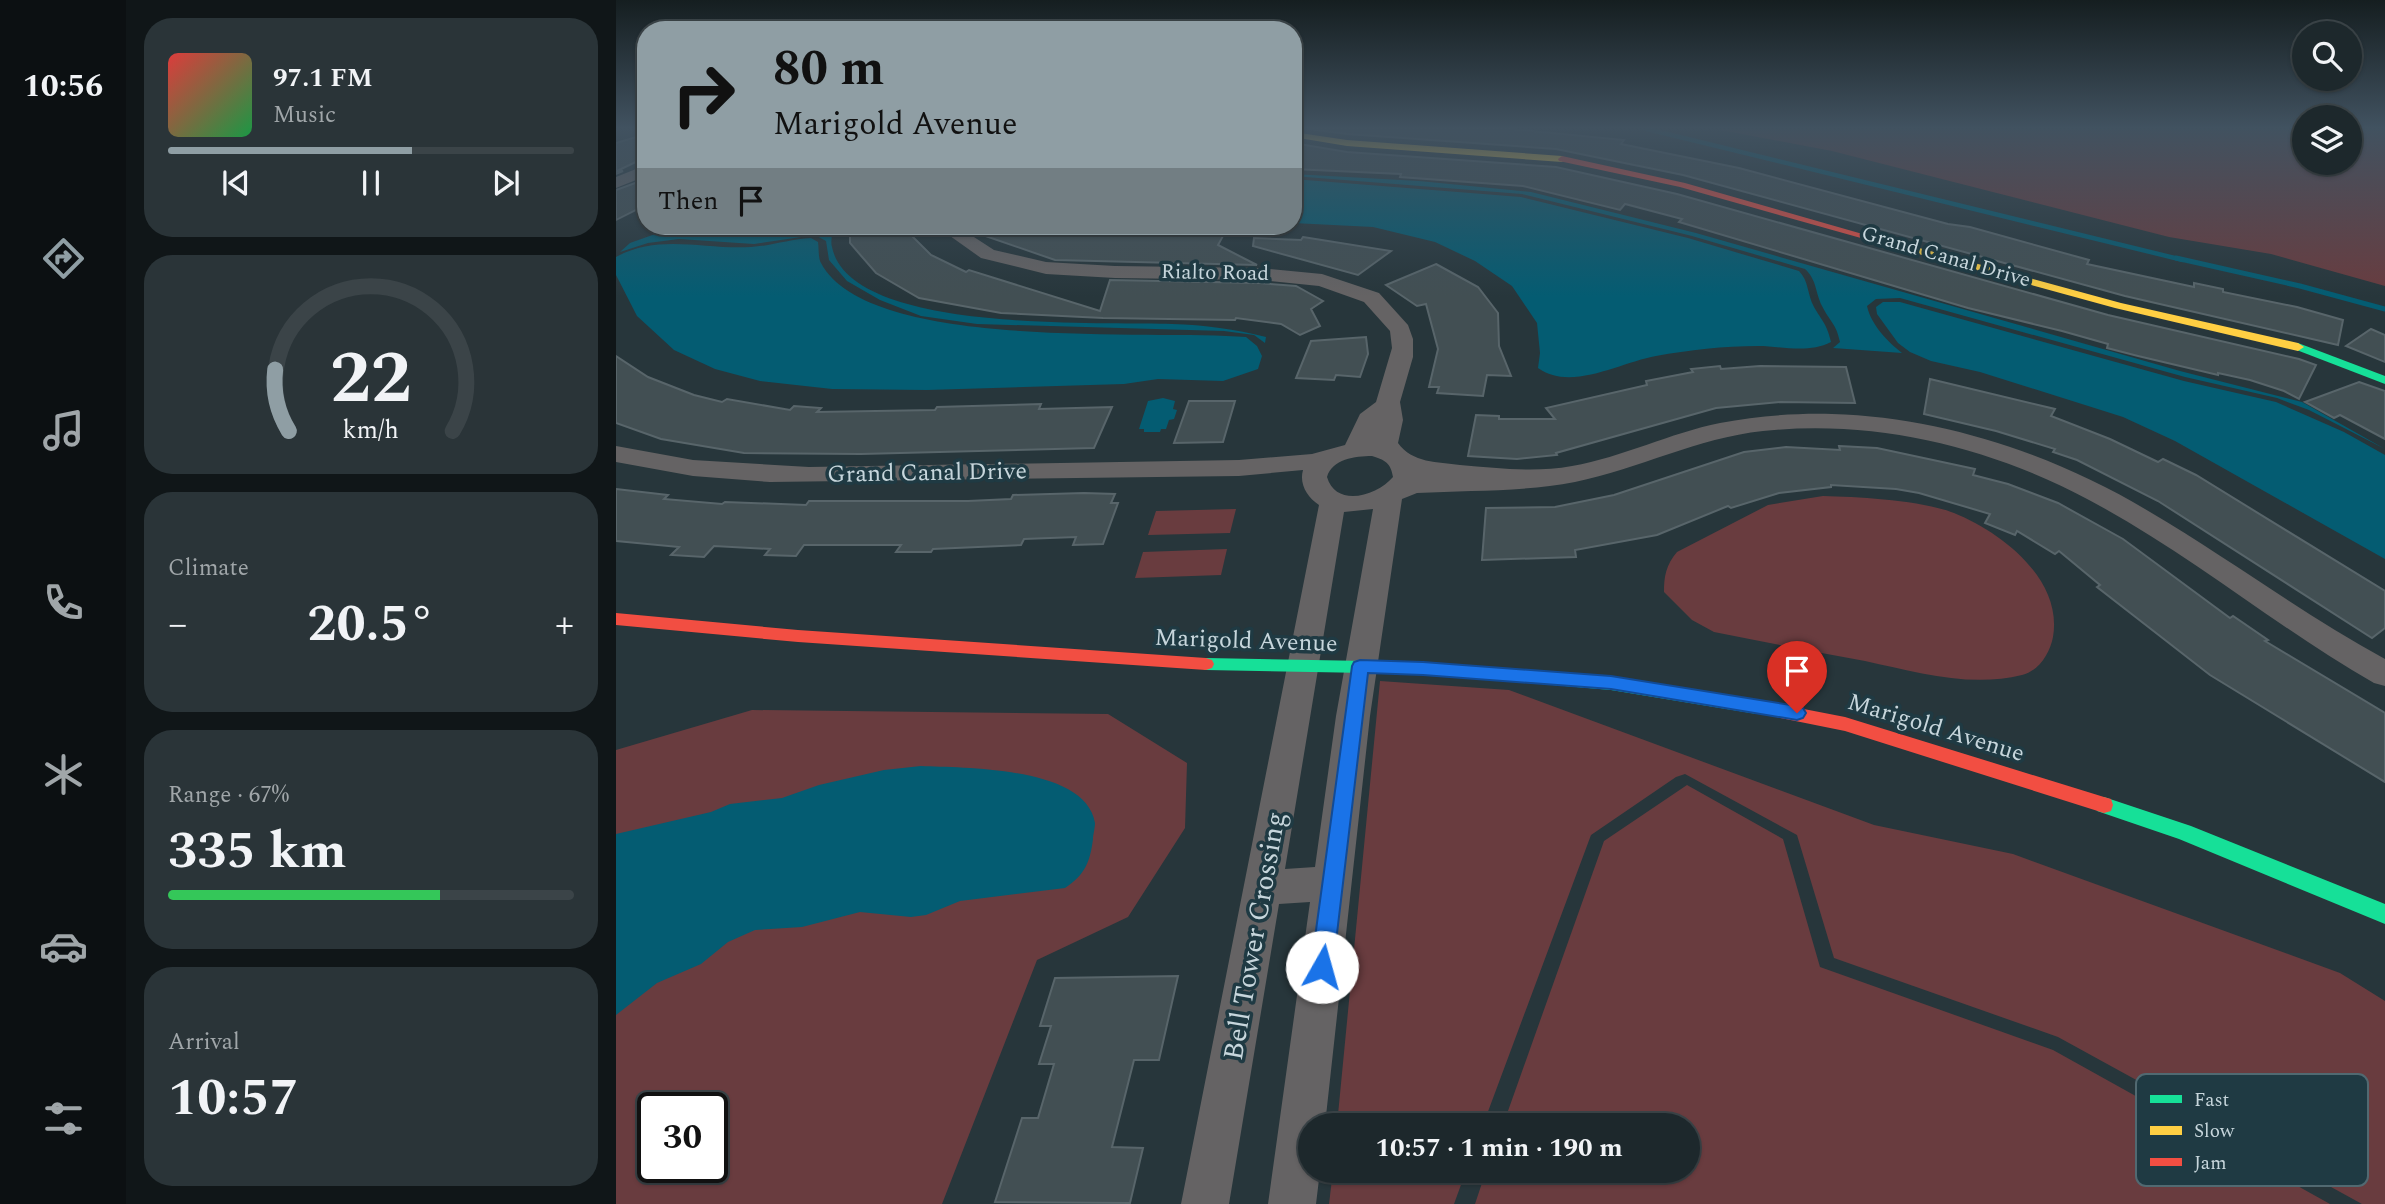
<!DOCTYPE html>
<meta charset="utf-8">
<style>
:root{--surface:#1d282c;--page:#2a3438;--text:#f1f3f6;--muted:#a0a6a9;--line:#3b4448;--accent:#8f9ea4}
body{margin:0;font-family:Spectral,serif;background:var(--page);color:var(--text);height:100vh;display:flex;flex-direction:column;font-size:26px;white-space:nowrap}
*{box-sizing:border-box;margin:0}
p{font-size:23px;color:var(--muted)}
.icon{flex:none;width:38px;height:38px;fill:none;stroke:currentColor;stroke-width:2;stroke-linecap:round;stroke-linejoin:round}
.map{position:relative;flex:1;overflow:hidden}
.details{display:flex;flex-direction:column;gap:18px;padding:18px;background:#101618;width:490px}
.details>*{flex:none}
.hud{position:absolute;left:21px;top:21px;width:665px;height:214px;border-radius:28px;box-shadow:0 2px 5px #0004,0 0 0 2px var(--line);background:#8f9ea4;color:#111;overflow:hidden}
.controls{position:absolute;left:1676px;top:21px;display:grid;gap:14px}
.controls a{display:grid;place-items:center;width:70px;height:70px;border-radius:50%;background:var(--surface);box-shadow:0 2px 5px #0004,0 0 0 2px var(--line);font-size:35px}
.speed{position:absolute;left:21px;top:1092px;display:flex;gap:14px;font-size:35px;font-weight:700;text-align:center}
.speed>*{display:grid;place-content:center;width:91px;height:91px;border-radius:50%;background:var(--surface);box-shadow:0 2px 5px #0004,0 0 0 2px var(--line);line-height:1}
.speed .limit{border:4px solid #111;border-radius:10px;background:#fff;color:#111}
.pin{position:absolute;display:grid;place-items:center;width:60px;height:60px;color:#fff;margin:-72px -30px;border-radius:50% 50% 50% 0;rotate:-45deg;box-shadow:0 0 7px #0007}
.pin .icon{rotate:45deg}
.me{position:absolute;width:77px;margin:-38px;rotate:7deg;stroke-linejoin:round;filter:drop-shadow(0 0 5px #0008)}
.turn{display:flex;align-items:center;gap:24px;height:147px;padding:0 21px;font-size:32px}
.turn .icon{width:91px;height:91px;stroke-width:2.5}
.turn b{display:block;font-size:49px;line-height:60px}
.then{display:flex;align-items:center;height:66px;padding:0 21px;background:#0003;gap:14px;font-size:26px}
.big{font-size:52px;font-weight:700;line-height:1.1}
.details .tile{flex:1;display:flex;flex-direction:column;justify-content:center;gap:10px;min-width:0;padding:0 24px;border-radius:28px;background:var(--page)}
.details .dial{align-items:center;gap:0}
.dial svg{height:182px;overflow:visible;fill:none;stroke:var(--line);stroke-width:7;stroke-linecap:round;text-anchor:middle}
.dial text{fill:var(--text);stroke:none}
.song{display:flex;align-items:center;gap:21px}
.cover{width:84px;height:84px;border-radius:10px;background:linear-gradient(135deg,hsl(0 70% 55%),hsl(140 70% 35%))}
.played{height:7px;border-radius:4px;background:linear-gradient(90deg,var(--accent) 60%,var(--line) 60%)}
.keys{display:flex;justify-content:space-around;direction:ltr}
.heat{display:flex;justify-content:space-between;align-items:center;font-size:38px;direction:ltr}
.charge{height:10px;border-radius:5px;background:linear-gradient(90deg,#34c759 67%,var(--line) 0)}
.trip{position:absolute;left:682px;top:1113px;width:402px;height:70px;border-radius:35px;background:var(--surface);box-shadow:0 2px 5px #0004,0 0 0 2px var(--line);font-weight:700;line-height:70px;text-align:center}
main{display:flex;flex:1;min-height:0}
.tabs{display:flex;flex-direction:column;width:126px;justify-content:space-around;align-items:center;background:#0c1012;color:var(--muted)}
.tabs .icon{width:49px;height:49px}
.tabs .current{color:var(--accent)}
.tabs b{font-size:32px;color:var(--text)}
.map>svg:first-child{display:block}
.green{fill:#693c3f;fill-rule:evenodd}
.water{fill:#045c72}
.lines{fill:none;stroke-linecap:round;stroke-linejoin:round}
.stream-far1{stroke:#045c72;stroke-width:4.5}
.stream{stroke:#045c72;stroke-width:5}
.building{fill:#424f53;stroke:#58656a;stroke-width:2}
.street{fill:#656364;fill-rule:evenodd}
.fast{fill:#16e098;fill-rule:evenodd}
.slow{fill:#ffcf43;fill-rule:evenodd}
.jam{fill:#f24e42;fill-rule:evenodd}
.route{fill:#1a73e8;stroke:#114b97;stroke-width:2}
.labels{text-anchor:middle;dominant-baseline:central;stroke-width:7;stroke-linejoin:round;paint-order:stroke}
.far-street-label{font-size:21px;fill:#c7d6dc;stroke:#1f3a43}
.street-label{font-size:24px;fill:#c7d6dc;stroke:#1f3a43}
.near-street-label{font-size:28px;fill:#c7d6dc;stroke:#1f3a43}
.key{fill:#1f3a43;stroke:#516971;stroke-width:2}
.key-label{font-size:19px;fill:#c7d6dc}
</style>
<main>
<nav class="tabs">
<b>10:56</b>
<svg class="icon current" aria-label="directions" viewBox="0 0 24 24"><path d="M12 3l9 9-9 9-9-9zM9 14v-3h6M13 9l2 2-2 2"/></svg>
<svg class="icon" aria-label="music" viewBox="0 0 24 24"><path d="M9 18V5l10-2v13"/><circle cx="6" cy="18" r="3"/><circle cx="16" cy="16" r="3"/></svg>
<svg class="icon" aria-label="phone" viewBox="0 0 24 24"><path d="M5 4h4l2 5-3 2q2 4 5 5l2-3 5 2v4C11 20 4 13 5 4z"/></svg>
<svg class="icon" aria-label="climate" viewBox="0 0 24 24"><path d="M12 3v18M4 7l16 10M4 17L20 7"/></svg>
<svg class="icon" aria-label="car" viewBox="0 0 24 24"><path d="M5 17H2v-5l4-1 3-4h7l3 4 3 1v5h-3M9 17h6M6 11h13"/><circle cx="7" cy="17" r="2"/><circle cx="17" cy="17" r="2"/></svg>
<svg class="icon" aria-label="filters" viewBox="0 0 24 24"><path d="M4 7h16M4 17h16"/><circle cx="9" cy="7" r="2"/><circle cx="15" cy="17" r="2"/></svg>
</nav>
<section class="details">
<div class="tile">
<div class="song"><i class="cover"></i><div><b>97.1 FM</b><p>Music</p></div></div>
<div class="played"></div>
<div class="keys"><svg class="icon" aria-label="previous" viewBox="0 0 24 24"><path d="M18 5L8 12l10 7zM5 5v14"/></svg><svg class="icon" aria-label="pause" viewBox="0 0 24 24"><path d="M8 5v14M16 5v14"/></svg><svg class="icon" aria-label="next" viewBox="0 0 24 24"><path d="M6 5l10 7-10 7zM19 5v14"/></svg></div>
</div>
<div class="tile dial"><svg viewBox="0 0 100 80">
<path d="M14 69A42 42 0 1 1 86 69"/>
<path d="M14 69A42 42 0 0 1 8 42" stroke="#8f9ea4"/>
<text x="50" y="56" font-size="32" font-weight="700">22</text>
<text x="50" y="72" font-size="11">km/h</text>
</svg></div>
<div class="tile"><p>Climate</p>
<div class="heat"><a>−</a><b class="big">20.5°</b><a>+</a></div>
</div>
<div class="tile"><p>Range · 67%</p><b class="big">335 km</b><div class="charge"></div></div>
<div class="tile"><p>Arrival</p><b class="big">10:57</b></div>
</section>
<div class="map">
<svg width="1769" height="1204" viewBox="0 0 1769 1204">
<rect width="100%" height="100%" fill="#27363b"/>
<g class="green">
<path d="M1099,129H1689V163H1734V129H1769V286L1655,254L1553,237L1216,151Z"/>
<path d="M1207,496C1243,497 1305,500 1338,513C1385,532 1447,579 1437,637C1434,653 1423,671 1406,675C1354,688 1300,672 1249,661C1199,652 1148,642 1098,632L1076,620L1048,592C1048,576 1050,565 1061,552L1152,505Z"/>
<path d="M620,509L614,533L532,535L540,511Z"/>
<path d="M611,549L605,575L519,578L527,552Z"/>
<path d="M764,681L893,690L1258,825L1397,854L1724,973L1769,1001V1204H1746L1442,1037L1218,958L1181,835L1069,774L1060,777L975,835L867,1125H721Z"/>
<path d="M136,710L492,714L571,763L569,828L512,917L421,960L326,1204H0V750ZM37,1108H96V1167H37Z"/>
<path d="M1071,785L1167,839L1204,967L1437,1050L1714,1204H859L870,1171H1073V1125H887L988,841Z"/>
<path d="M717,1171H850L838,1204H713Z"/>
</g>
<g class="water">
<path d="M677,174L803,181L915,192L1080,233L1564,371L1686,402L1769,449L1693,410L1661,398L1569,377L1284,298L1260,299L1251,306C1255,325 1272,342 1286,353L1217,348L1224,342C1220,323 1214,322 1206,306C1199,292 1201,280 1189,269L1076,236L906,194L677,176Z"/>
<path d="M677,179L905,197L1072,238L1183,271C1193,281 1191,294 1198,307C1206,321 1211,324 1215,342C1192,354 1166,346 1142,346C1108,346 1073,350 1040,356C1005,362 955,392 922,368L924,353L921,323L896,286L859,261L819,242L757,227L677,223Z"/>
<path d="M54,226H218C217,232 214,241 216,247C234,335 486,321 556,324C589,325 619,329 650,337L649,343L638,335L608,331L361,324L305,316L264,300L231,281L213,260L210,241L199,235L138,244L63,239L32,243L4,252L14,243L56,228Z"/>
<path d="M195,238L202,242C203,248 202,258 205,263C253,353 538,329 630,337L641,346L646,356L642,369L607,381L542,379L508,384L311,390L216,389L144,381L99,369L58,350L21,316L0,275V257C43,233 89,250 135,247C155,246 174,239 195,238Z"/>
<path d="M1267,302H1284L1568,381L1660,402L1728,432L1769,455V559L1559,441L1507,417L1364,372L1315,361L1294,352L1282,343L1261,314L1260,307Z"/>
<path d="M547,398L559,401L557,409L561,410L558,419L553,420L550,429H545L544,432H528V429H523L532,401Z"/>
<path d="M305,766C348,768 470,766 479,823C479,828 477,835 477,839C474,862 469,875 449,888L344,901L310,915L295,917L244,912L186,927L139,930L112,942L85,964L41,983L0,1015V834L95,812L114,804L166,798L203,785L268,770Z"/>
</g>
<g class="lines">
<path class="stream-far1" d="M1031,129L1567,260"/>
<path class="stream" d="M1560,258L1684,286L1769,309"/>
</g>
<g class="building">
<path d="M694,129H894L1008,140L1005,144L1123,168L1332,224L1354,227L1473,260L1471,264L1578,287V283L1607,289V292L1681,307L1727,320L1722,345L1509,296L1067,175L940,149L731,134Z"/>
<path d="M30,134V157L1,171H7L0,174V143Z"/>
<path d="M677,143L731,152L940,167L1061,194L1492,315L1683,359L1700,365L1683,399L1668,391L1634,380L1602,373V375L1522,356L1491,348L1492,344L1446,331L1352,308L1063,222L1066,219L1009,204L1004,210L907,186L784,177L785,174L677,169Z"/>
<path d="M30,179V205L0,220V190Z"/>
<path d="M234,226H286L315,255L350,272L353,270L484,311L494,280L643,283L680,286L707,301L695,309L704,326L684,335L665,324L620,318L619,320L487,318L385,313L303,298L260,273L234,243Z"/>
<path d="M359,226L511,235H538L542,231L607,236L602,245L641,265L439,260L358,232Z"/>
<path d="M687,237L775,251L742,275L637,246L638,238L685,240Z"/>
<path d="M820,264L862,287L882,313L883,346L895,376L871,375L867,396L821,393L823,387H813L822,349L810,304L801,306L770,285Z"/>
<path d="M1755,329L1769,335V362L1730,346Z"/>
<path d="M750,337L752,354L744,377L720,375L718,380L680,378L695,341Z"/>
<path d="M0,356L32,377L78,395L106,402L111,399L174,410L178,406L205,408L201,412L319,410L321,407L425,404L423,409L496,407L478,448L245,454L128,453L45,439L0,423Z"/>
<path d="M1104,366L1105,369L1144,366L1230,367L1239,403L1164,402L1100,408L940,453L941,455L901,459L852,456L860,415L883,416V419H939L930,408L1031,385L1030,381L1077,372L1075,369Z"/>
<path d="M1314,379L1439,409L1435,416L1494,439L1542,462L1547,459L1580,475L1769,591V628L1756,638L1542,501L1461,460L1437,452L1439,449L1380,431L1308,414Z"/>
<path d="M1743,382L1769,391V439L1724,415L1718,418L1689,402Z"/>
<path d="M573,401H619L607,442L558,443Z"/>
<path d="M1223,446L1261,448L1359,469L1357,475L1392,484L1442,503L1507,539L1614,618L1617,616L1652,640L1649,641L1769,713V782L1594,675L1481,587L1484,585L1443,551L1439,554L1401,531L1399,535L1369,523L1374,514L1303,493L1280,489L1215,485V487L1163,493L1115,508L1112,506L1041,535L959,550L960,557L866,560L870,508L939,507L998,495L1128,452L1170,447L1224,450Z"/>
<path d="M0,489L52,495L48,499L106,504L109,502L190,505L193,501H352L395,499L397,495L468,493L499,494L495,503H502L487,544L457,545L460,537L408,539L405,545L317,549L315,552H280L285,545H188L180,556L149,555L154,549L98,546L88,557L55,555L63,547L0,541Z"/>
<path d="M562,976L543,1060H518L496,1147L527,1148L514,1203L379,1202L406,1118H422L438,1064H423L435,1026H424L439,978Z"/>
</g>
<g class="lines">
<g class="street">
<path d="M30,165V176L0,188V177Z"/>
<path d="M320,226H341L378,250L430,262L499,266L643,268L706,274L763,293L792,325L797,339V357L784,402L787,420L782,443C796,463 822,462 844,465C882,468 918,473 956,466C1007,457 1054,433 1104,423C1141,416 1179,413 1216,414C1327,417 1439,455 1534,512C1614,559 1688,615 1769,659V686L1758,683C1660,627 1573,553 1473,500C1374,447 1260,419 1147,431C1081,438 1023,469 959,482C908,492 853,490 801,493L786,499L754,716L709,1125H695V1171H704L700,1204H652L694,902L663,904L613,1204H565L703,505C691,497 683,484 687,470L623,476L154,482L77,476L0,462V446L77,460L193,467L623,460L696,454L729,445L744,414L760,402L776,348L774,331L748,302L703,286L643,280L499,278L430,274L365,258ZM756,456C769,460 775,463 777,477C761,496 720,508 711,477C716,459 739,456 756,456ZM757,509L720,716L699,867L669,869L728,512Z"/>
</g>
<g class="fast">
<path d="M1682,343L1769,376V384L1678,349V345Z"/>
<path d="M590,658L807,662L995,676L1141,700L1147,702L1150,707L1147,712L1141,714L995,690L807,674L590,670L584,668L582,664L584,660Z"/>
<path d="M1488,797L1575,826L1769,904V924L1563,839L1481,811L1479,805L1481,799Z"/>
</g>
<g class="slow">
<path d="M677,132L731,140L946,156L950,159L946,162L731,146L677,137Z"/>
<path d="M1252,234L1505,303L1682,343L1688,347L1682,351L1499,308L1248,239V235Z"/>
</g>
<g class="jam">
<path d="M946,156L1069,183L1257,237L1252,240L1064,187L943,161L942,159Z"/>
<path d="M0,613L182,630L590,658L596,660L598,664L596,668L590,670L182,642L0,625Z"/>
<path d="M1141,700L1229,717L1488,797L1495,799L1497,805L1495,811L1488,813L1229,731L1135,712L1132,707L1135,702Z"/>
</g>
</g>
<linearGradient id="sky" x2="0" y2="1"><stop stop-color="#151e20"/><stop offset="0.43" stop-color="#415260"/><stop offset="1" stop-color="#415260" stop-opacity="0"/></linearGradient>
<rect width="1769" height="297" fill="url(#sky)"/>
<path class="route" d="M744,660L807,662L995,676L1181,706L1187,708L1190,713L1187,718L1181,720L995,689L807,675L752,673L717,967L714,975L706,978L698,975L695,967L736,666L738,662Z"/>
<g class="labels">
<g class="far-street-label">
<text transform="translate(1330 257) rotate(16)">Grand Canal Drive</text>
<text transform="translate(599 273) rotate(1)">Rialto Road</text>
</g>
<g class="street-label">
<text transform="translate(311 473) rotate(-1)">Grand Canal Drive</text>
<text transform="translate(630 641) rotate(2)">Marigold Avenue</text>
<text transform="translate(1320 728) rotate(17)">Marigold Avenue</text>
</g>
<g class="near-street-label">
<text transform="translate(639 936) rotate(-80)">Bell Tower Crossing</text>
</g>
</g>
<rect x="1520" y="1074" width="232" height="112" rx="10" class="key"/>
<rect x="1534" y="1095" width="32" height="8" fill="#16e098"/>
<rect x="1534" y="1126" width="32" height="9" fill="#ffcf43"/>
<rect x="1534" y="1158" width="32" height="8" fill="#f24e42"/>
<g class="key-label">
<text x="1578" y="1106">Fast</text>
<text x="1578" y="1137">Slow</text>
<text x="1578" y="1169">Jam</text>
</g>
</svg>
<div class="controls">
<a><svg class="icon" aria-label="search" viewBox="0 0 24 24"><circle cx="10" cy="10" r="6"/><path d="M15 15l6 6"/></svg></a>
<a><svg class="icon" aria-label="layers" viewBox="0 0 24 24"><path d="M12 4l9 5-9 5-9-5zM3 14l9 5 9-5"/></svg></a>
</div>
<div class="speed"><div class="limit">30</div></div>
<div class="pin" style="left:1181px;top:713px;background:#d93025"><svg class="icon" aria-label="arrive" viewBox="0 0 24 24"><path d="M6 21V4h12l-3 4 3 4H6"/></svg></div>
<svg class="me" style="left:706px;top:967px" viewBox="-20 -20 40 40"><circle r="19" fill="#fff"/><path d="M0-13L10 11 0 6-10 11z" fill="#1a73e8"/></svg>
<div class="trip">10:57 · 1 min · 190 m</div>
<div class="hud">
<div class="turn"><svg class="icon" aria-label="right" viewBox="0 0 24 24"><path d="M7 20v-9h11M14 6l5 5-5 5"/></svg><div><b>80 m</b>Marigold Avenue</div></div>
<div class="then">Then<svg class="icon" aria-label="arrive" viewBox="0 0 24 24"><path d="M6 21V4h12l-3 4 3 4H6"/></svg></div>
</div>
</div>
</main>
